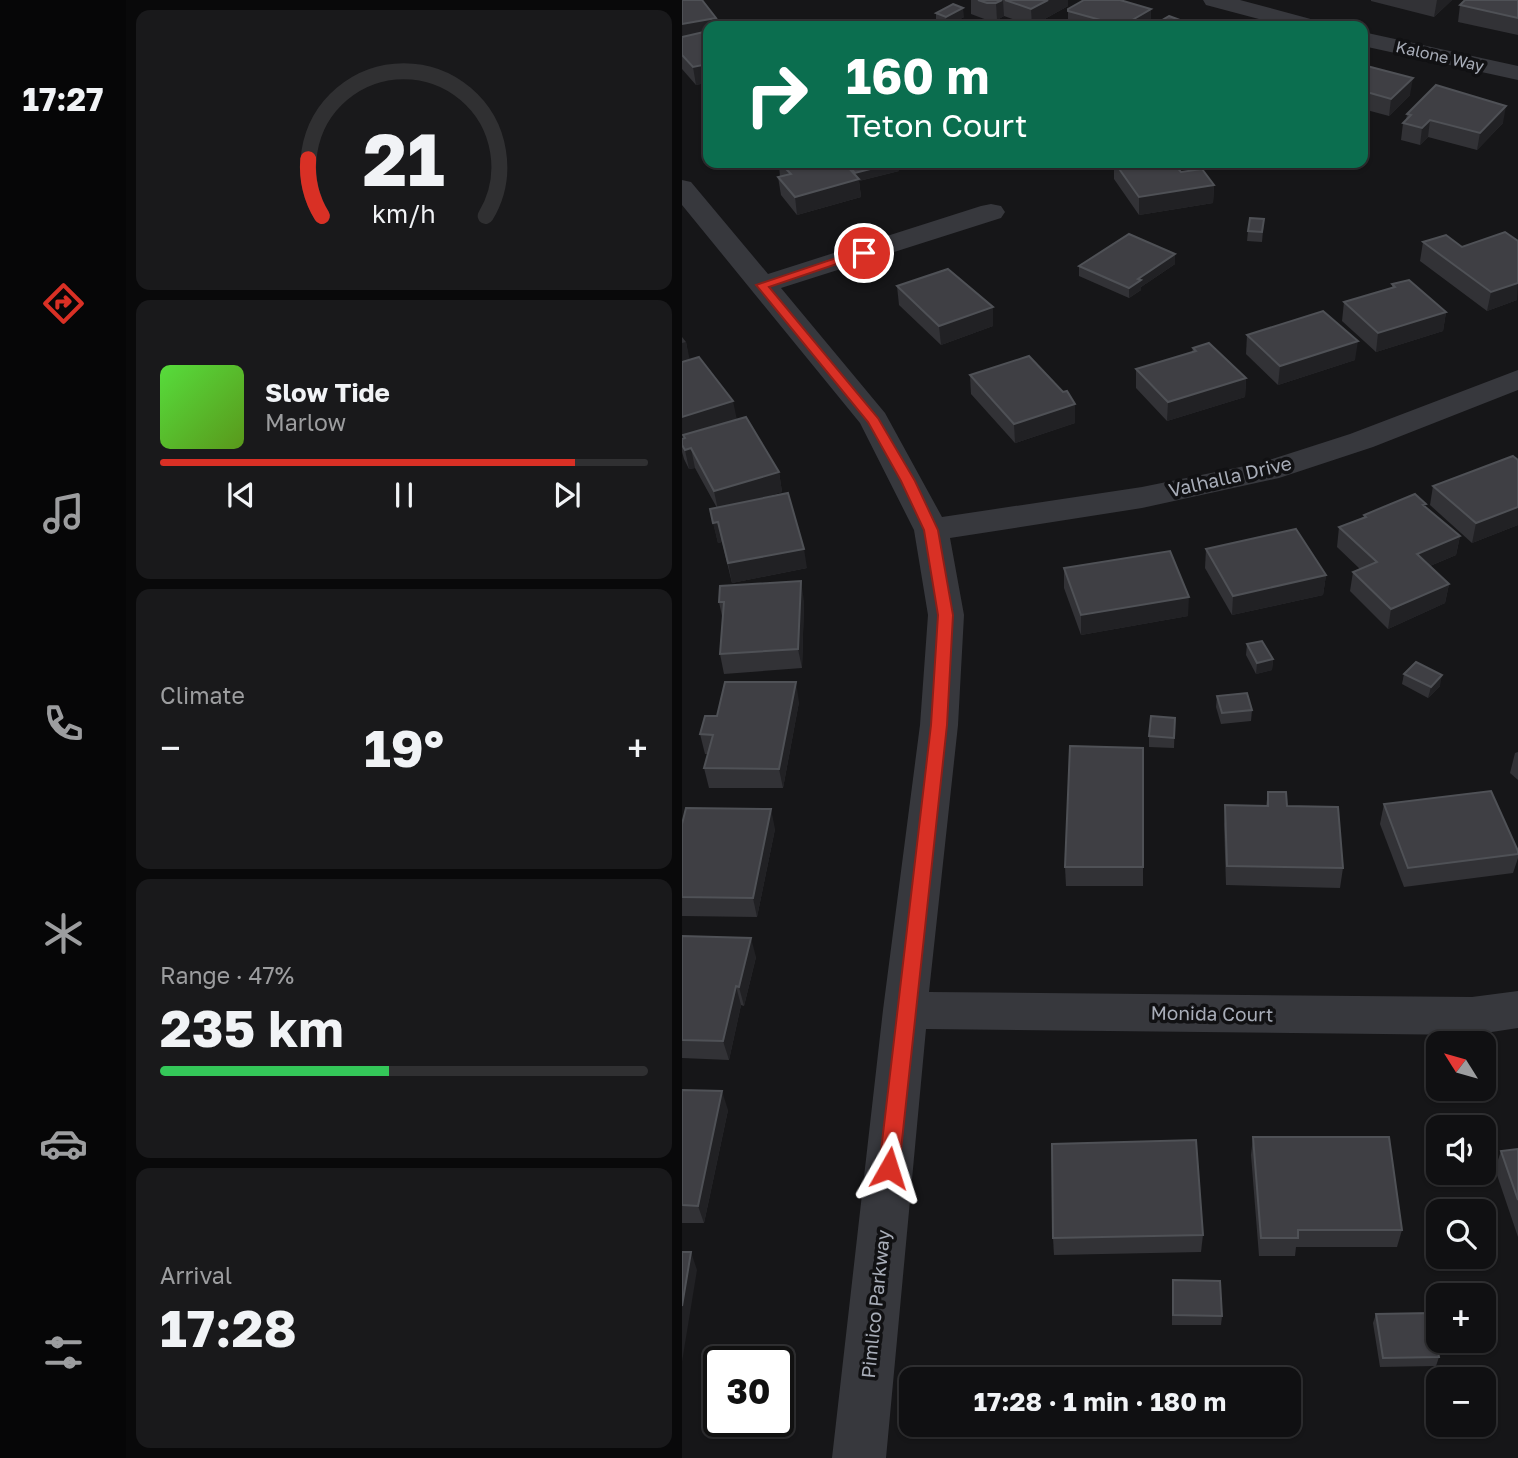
<!DOCTYPE html>
<meta charset="utf-8">
<style>
:root{--surface:#101012;--page:#19191b;--text:#f1f3f6;--muted:#9c9d9f;--line:#303032;--accent:#d93025}
body{margin:0;font-family:"Golos Text",sans-serif;background:var(--page);color:var(--text);height:100vh;display:flex;flex-direction:column;font-size:26px;white-space:nowrap}
*{box-sizing:border-box;margin:0}
p{font-size:23px;color:var(--muted)}
.icon{flex:none;width:38px;height:38px;fill:none;stroke:currentColor;stroke-width:2;stroke-linecap:round;stroke-linejoin:round}
.map{position:relative;flex:1;overflow:hidden}
.drawer{display:flex;flex-direction:column;gap:10px;padding:10px;background:#09090a;width:556px}
.drawer>*{flex:none}
.top-card{position:absolute;left:21px;top:21px;width:665px;height:147px;border-radius:14px;box-shadow:0 2px 5px #0004,0 0 0 2px var(--line);background:#0b6e4f;color:#fff;overflow:hidden}
.needle{width:46px;rotate:307deg}
.tools{position:absolute;left:744px;top:1031px;display:grid;gap:14px}
.tools a{display:grid;place-items:center;width:70px;height:70px;border-radius:14px;background:var(--surface);box-shadow:0 2px 5px #0004,0 0 0 2px var(--line);font-size:35px}
.speed{position:absolute;left:21px;top:1346px;display:flex;gap:14px;font-size:35px;font-weight:700;text-align:center}
.speed>*{display:grid;place-content:center;width:91px;height:91px;border-radius:50%;background:var(--surface);box-shadow:0 2px 5px #0004,0 0 0 2px var(--line);line-height:1}
.speed .limit{border:4px solid #111;border-radius:10px;background:#fff;color:#111}
.pin{position:absolute;display:grid;place-items:center;width:60px;height:60px;color:#fff;margin:-30px;border:4px solid #fff;border-radius:50%;box-shadow:0 2px 7px #0007}
.me{position:absolute;width:77px;margin:-38px;rotate:6deg;stroke-linejoin:round;filter:drop-shadow(0 0 5px #0008)}
.turn{display:flex;align-items:center;gap:24px;height:147px;padding:0 28px;font-size:32px}
.turn .icon{width:91px;height:91px;stroke-width:2.5}
.turn b{display:block;font-size:49px;line-height:60px}
.big{font-size:52px;font-weight:700;line-height:1.1}
.drawer .widget{flex:1;display:flex;flex-direction:column;justify-content:center;gap:10px;min-width:0;padding:0 24px;border-radius:14px;background:var(--page)}
.drawer .dial{align-items:center;gap:0}
.dial svg{height:182px;overflow:visible;fill:none;stroke:var(--line);stroke-width:7;stroke-linecap:round;text-anchor:middle}
.dial text{fill:var(--text);stroke:none}
.song{display:flex;align-items:center;gap:21px}
.cover{width:84px;height:84px;border-radius:10px;background:linear-gradient(135deg,hsl(110 70% 55%),hsl(90 70% 35%))}
.played{height:7px;border-radius:4px;background:linear-gradient(90deg,var(--accent) 85%,var(--line) 85%)}
.keys{display:flex;justify-content:space-around;direction:ltr}
.heat{display:flex;justify-content:space-between;align-items:center;font-size:38px;direction:ltr}
.charge{height:10px;border-radius:5px;background:linear-gradient(90deg,#34c759 47%,var(--line) 0)}
.trip{position:absolute;left:217px;top:1367px;width:402px;height:70px;border-radius:14px;background:var(--surface);box-shadow:0 2px 5px #0004,0 0 0 2px var(--line);font-weight:700;line-height:70px;text-align:center}
main{display:flex;flex:1;min-height:0}
.tabs{display:flex;flex-direction:column;width:126px;justify-content:space-around;align-items:center;background:#060607;color:var(--muted)}
.tabs .icon{width:49px;height:49px}
.tabs .selected{color:var(--accent)}
.tabs b{font-size:32px;color:var(--text)}
.map>svg:first-child{display:block}
.lines{fill:none;stroke-linecap:round;stroke-linejoin:round}
.minor{fill:#37383d;fill-rule:evenodd}
.wall{fill:#323236}
.shaded-wall{fill:#212124}
.building{fill:#3f3f44;stroke:#4f5156;stroke-width:2}
.route{fill:#d93025;stroke:#8d1f18;stroke-width:2}
.labels{text-anchor:middle;dominant-baseline:central;stroke-width:7;stroke-linejoin:round;paint-order:stroke}
.far-street-label{font-size:16px;fill:#a8adb8;stroke:#111113}
.street-label{font-size:19px;fill:#a8adb8;stroke:#111113}
</style>
<main>
<nav class="tabs">
<b>17:27</b>
<svg class="icon selected" aria-label="directions" viewBox="0 0 24 24"><path d="M12 3l9 9-9 9-9-9zM9 14v-3h6M13 9l2 2-2 2"/></svg>
<svg class="icon" aria-label="music" viewBox="0 0 24 24"><path d="M9 18V5l10-2v13"/><circle cx="6" cy="18" r="3"/><circle cx="16" cy="16" r="3"/></svg>
<svg class="icon" aria-label="phone" viewBox="0 0 24 24"><path d="M5 4h4l2 5-3 2q2 4 5 5l2-3 5 2v4C11 20 4 13 5 4z"/></svg>
<svg class="icon" aria-label="climate" viewBox="0 0 24 24"><path d="M12 3v18M4 7l16 10M4 17L20 7"/></svg>
<svg class="icon" aria-label="car" viewBox="0 0 24 24"><path d="M5 17H2v-5l4-1 3-4h7l3 4 3 1v5h-3M9 17h6M6 11h13"/><circle cx="7" cy="17" r="2"/><circle cx="17" cy="17" r="2"/></svg>
<svg class="icon" aria-label="filters" viewBox="0 0 24 24"><path d="M4 7h16M4 17h16"/><circle cx="9" cy="7" r="2"/><circle cx="15" cy="17" r="2"/></svg>
</nav>
<section class="drawer">
<div class="widget dial"><svg viewBox="0 0 100 80">
<path d="M14 69A42 42 0 1 1 86 69"/>
<path d="M14 69A42 42 0 0 1 8 44" stroke="#d93025"/>
<text x="50" y="56" font-size="32" font-weight="700">21</text>
<text x="50" y="72" font-size="11">km/h</text>
</svg></div>
<div class="widget">
<div class="song"><i class="cover"></i><div><b>Slow Tide</b><p>Marlow</p></div></div>
<div class="played"></div>
<div class="keys"><svg class="icon" aria-label="previous" viewBox="0 0 24 24"><path d="M18 5L8 12l10 7zM5 5v14"/></svg><svg class="icon" aria-label="pause" viewBox="0 0 24 24"><path d="M8 5v14M16 5v14"/></svg><svg class="icon" aria-label="next" viewBox="0 0 24 24"><path d="M6 5l10 7-10 7zM19 5v14"/></svg></div>
</div>
<div class="widget"><p>Climate</p>
<div class="heat"><a>−</a><b class="big">19°</b><a>+</a></div>
</div>
<div class="widget"><p>Range · 47%</p><b class="big">235 km</b><div class="charge"></div></div>
<div class="widget"><p>Arrival</p><b class="big">17:28</b></div>
</section>
<div class="map">
<svg width="836" height="1458" viewBox="0 0 836 1458">
<rect width="100%" height="100%" fill="#161618"/>
<g class="lines">
<g class="minor">
<path d="M521,0H558L636,21L640,26H603L524,5Z"/>
<path d="M681,32L836,66V80L681,46Z"/>
<path d="M0,180L9,182L86,274L299,206L309,204L319,206L323,212L319,218L99,288L203,413L260,517L460,487L578,463L668,434L836,370V390L691,447L597,478L460,508L268,538L282,615L276,725L247,992L790,997L836,991V1028L790,1035L244,1029L204,1458H150L201,1010L238,725L246,615L232,530L178,423L0,205Z"/>
</g>
</g>
<g class="wall">
<path d="M0,0L34,18L36,26H26V96L25,94L23,83L14,85L0,69Z"/>
<path d="M289,0H386V6L350,26L322,16L315,20H305L289,14Z"/>
<path d="M689,0H770L752,17L689,1Z"/>
<path d="M836,0V35L776,22L778,5Z"/>
<path d="M386,9H469L468,26H386Z"/>
<path d="M254,13L282,17L265,26L254,22Z"/>
<path d="M681,65L728,95L707,116L681,109Z"/>
<path d="M725,114L821,123L795,150L746,137L738,145L719,140L721,123L724,120Z"/>
<path d="M87,163H217V171L177,181L179,197L115,215L99,195L96,177H98L97,165L91,166Z"/>
<path d="M398,163H491L499,172L532,185L531,203L457,215L432,179V164L425,170Z"/>
<path d="M582,219L580,242L565,241L566,231Z"/>
<path d="M836,241L835,300L805,311L738,261L741,242L780,247Z"/>
<path d="M493,254V264L459,287V290L447,298L397,276V266Z"/>
<path d="M710,284L764,312L761,331L694,352L660,321L662,302L710,288Z"/>
<path d="M215,286L311,326L259,345L217,305Z"/>
<path d="M565,335L673,360L596,385L564,354Z"/>
<path d="M0,337L4,342L7,360L97,472L100,492L70,500L125,568L50,583L40,542L36,543L28,509L35,508L13,468L7,469L2,459L0,452V439L2,438V437L0,438Z"/>
<path d="M511,348L564,378L563,397L485,421L454,388V369L510,352Z"/>
<path d="M288,375L393,404V423L333,443L289,394Z"/>
<path d="M836,460V525L790,543L748,505L751,486Z"/>
<path d="M743,507L778,536L774,555L748,566L767,584L763,603L706,629L668,591L671,572L678,569L655,547L657,527L682,517V515Z"/>
<path d="M524,549L644,575L641,595L550,615L523,568Z"/>
<path d="M382,568L506,616L399,635L382,588Z"/>
<path d="M122,601L120,668L42,674L38,654L41,621L37,602Z"/>
<path d="M565,644L591,659L590,670L574,674L564,655Z"/>
<path d="M722,674L758,686L746,698L720,684Z"/>
<path d="M535,696L570,710L569,721L539,724L534,707Z"/>
<path d="M117,702L101,788H27L22,768L26,754H23L18,734L35,716Z"/>
<path d="M493,718L492,748L467,747V736Z"/>
<path d="M836,752V780L828,773L833,753Z"/>
<path d="M586,792L605,806L661,868L658,888L544,885L542,825L543,805L584,806Z"/>
<path d="M702,804L836,851V858L831,873L722,887L698,824Z"/>
<path d="M0,824L93,829L75,917L0,916Z"/>
<path d="M383,867H461V886H384Z"/>
<path d="M0,936L74,957L62,1006L59,1005L47,1060L0,1058Z"/>
<path d="M0,1090L46,1110L22,1223H0Z"/>
<path d="M571,1137L720,1230L715,1247H614L613,1256H577L569,1155Z"/>
<path d="M836,1149V1237L813,1169L819,1151Z"/>
<path d="M521,1235L519,1252L372,1255L371,1238Z"/>
<path d="M490,1290L540,1316L539,1325H490Z"/>
<path d="M694,1314L757,1357L754,1366L698,1367L691,1323Z"/>
</g>
<g class="shaded-wall">
<path d="M321,0L322,16L315,20L314,3Z"/>
<path d="M366,0H386V6L350,26L349,9Z"/>
<path d="M755,0H770L752,17Z"/>
<path d="M281,8L282,17L265,26L264,17Z"/>
<path d="M469,9L468,26H441Z"/>
<path d="M34,18L36,26H26V37L0,42V24Z"/>
<path d="M26,64V81L22,76L23,83L14,85L11,67Z"/>
<path d="M731,78L728,95L707,116L709,99Z"/>
<path d="M824,106L821,123L795,150L798,133Z"/>
<path d="M748,120L746,137L738,145L740,128Z"/>
<path d="M90,163H96L97,165L91,166Z"/>
<path d="M212,163H217V171L177,181L179,197L115,215L113,197L174,180L173,173Z"/>
<path d="M425,163H432V164L425,170Z"/>
<path d="M532,185L531,203L457,215V197Z"/>
<path d="M493,254V264L459,287V290L447,298V288L456,279Z"/>
<path d="M836,279L835,300L805,311L809,292Z"/>
<path d="M311,307V326L259,345L257,326Z"/>
<path d="M764,312L761,331L694,352L696,333Z"/>
<path d="M676,341L673,360L596,385L598,366Z"/>
<path d="M4,342L8,361L0,364V343Z"/>
<path d="M564,378L563,397L485,421L486,402Z"/>
<path d="M51,401L55,420L1,435L2,437L0,438V417Z"/>
<path d="M393,404V423L333,443L332,424Z"/>
<path d="M9,448L13,468L7,469L3,450Z"/>
<path d="M97,472L100,492L36,510L32,491Z"/>
<path d="M836,507V525L790,543L794,523Z"/>
<path d="M36,522L40,542L36,543L31,523Z"/>
<path d="M778,536L774,555L731,573L735,554Z"/>
<path d="M122,549L125,568L50,583L46,563Z"/>
<path d="M644,575L641,595L550,615L551,596Z"/>
<path d="M119,581L122,601L120,668L116,649Z"/>
<path d="M767,584L763,603L706,629L709,609Z"/>
<path d="M507,597L506,616L399,635V615Z"/>
<path d="M591,659L590,670L574,674L575,663Z"/>
<path d="M760,675L758,686L746,698L749,687Z"/>
<path d="M114,682L117,702L101,788L97,769Z"/>
<path d="M89,809L93,829L75,917L71,898Z"/>
<path d="M69,938L74,957L62,1006L57,987Z"/>
<path d="M54,986L59,1005L47,1060L41,1041Z"/>
<path d="M40,1091L46,1110L22,1223L16,1206Z"/>
<path d="M9,1252L15,1270L0,1362V1306Z"/>
</g>
<g class="building">
<path d="M0,0H20L34,18L0,24Z"/>
<path d="M296,0H320L314,3H305Z"/>
<path d="M323,0H366L349,9Z"/>
<path d="M402,0H438L469,9L440,26L386,11V9Z"/>
<path d="M783,0H836V18L778,5Z"/>
<path d="M271,4L281,8L264,17L254,13Z"/>
<path d="M487,16L514,26H470Z"/>
<path d="M26,31V64L11,67L0,55V37Z"/>
<path d="M681,65L731,78L709,99L681,91Z"/>
<path d="M754,85L824,106L798,133L748,120L740,128L721,123L729,115L725,114Z"/>
<path d="M98,163H162L177,179L113,197L96,177L109,174Z"/>
<path d="M164,163H212L173,173Z"/>
<path d="M433,163H491L499,172L520,169L532,185L457,197Z"/>
<path d="M568,218L582,219L580,232L566,231Z"/>
<path d="M823,232L836,241V283L809,292L741,242L764,235L780,247Z"/>
<path d="M447,234L493,254L456,279L459,280L447,288L397,266Z"/>
<path d="M266,269L311,307L257,326L215,286Z"/>
<path d="M727,280L764,312L696,333L662,302L713,287L710,284Z"/>
<path d="M641,311L676,341L598,366L565,335Z"/>
<path d="M527,343L564,378L486,402L454,369L514,351L511,348Z"/>
<path d="M347,356L381,392L385,391L393,404L332,424L288,375Z"/>
<path d="M17,357L51,401L0,417V362Z"/>
<path d="M64,417L97,472L32,491L9,448L3,450L0,445V439L3,438L1,435Z"/>
<path d="M831,456L836,460V507L794,523L751,486Z"/>
<path d="M106,493L122,549L46,563L36,522L31,523L28,509Z"/>
<path d="M733,494L744,504L741,505L778,536L735,554L767,584L709,609L671,572L695,562L657,527L684,517L682,515Z"/>
<path d="M614,529L644,575L551,596L524,549Z"/>
<path d="M488,551L507,597L399,615L382,568Z"/>
<path d="M119,581L116,649L38,654L42,602H37L38,586Z"/>
<path d="M580,641L591,659L575,663L565,644Z"/>
<path d="M734,662L760,675L749,687L722,674Z"/>
<path d="M43,682H114L97,769L22,768L31,735L18,734L23,716H35Z"/>
<path d="M565,693L570,710L540,713L535,696Z"/>
<path d="M469,716L493,718L492,738L467,736Z"/>
<path d="M388,746L461,748V867H383Z"/>
<path d="M809,791L836,851V854L726,868L702,804Z"/>
<path d="M586,792H604L605,806L656,807L661,868L545,866L543,805L586,806Z"/>
<path d="M4,808L89,809L71,898L0,897V824Z"/>
<path d="M0,936L69,938L57,987L54,986L41,1041L0,1040Z"/>
<path d="M0,1090L40,1091L16,1206L0,1205Z"/>
<path d="M571,1137H707L720,1230H616V1238H579Z"/>
<path d="M514,1140L521,1235L371,1238L370,1144Z"/>
<path d="M836,1149V1200L819,1151Z"/>
<path d="M0,1252H9L0,1306Z"/>
<path d="M491,1280L538,1281L540,1316L491,1315Z"/>
<path d="M749,1313L757,1357L701,1358L694,1314Z"/>
</g>
<path class="route" d="M178,250L187,253L87,287L196,418L233,481L256,530L271,615L265,725L217,1168L214,1174L207,1177L200,1174L197,1168L249,725L256,615L242,530L219,481L186,422L74,285Z"/>
<g class="labels">
<g class="far-street-label">
<text transform="translate(758 56) rotate(13)">Kalone Way</text>
</g>
<g class="street-label">
<text transform="translate(548 476) rotate(-13)">Valhalla Drive</text>
<text transform="translate(530 1013) rotate(1)">Monida Court</text>
<text transform="translate(193 1304) rotate(-84)">Pimlico Parkway</text>
</g>
</g>
</svg>
<div class="tools">
<a><svg class="needle" viewBox="-14 -14 28 28"><path d="M0-13l5 13h-10z" fill="#e53935"/><path d="M0 13l5-13h-10z" fill="#9c9d9f"/></svg></a>
<a><svg class="icon" aria-label="sound" viewBox="0 0 24 24"><path d="M4 9h4l5-4v14l-5-4H4zM17 9q2 3 0 6"/></svg></a>
<a><svg class="icon" aria-label="search" viewBox="0 0 24 24"><circle cx="10" cy="10" r="6"/><path d="M15 15l6 6"/></svg></a>
<a>+</a>
<a>−</a>
</div>
<div class="speed"><div class="limit">30</div></div>
<div class="pin" style="left:182px;top:253px;background:#d93025"><svg class="icon" aria-label="arrive" viewBox="0 0 24 24"><path d="M6 21V4h12l-3 4 3 4H6"/></svg></div>
<svg class="me" style="left:207px;top:1168px" viewBox="-20 -20 40 40"><path d="M0-17L14 15 0 8-14 15z" fill="#d93025" stroke="#fff" stroke-width="4"/></svg>
<div class="trip">17:28 · 1 min · 180 m</div>
<div class="top-card">
<div class="turn"><svg class="icon" aria-label="right" viewBox="0 0 24 24"><path d="M7 20v-9h11M14 6l5 5-5 5"/></svg><div><b>160 m</b>Teton Court</div></div>
</div>
</div>
</main>
